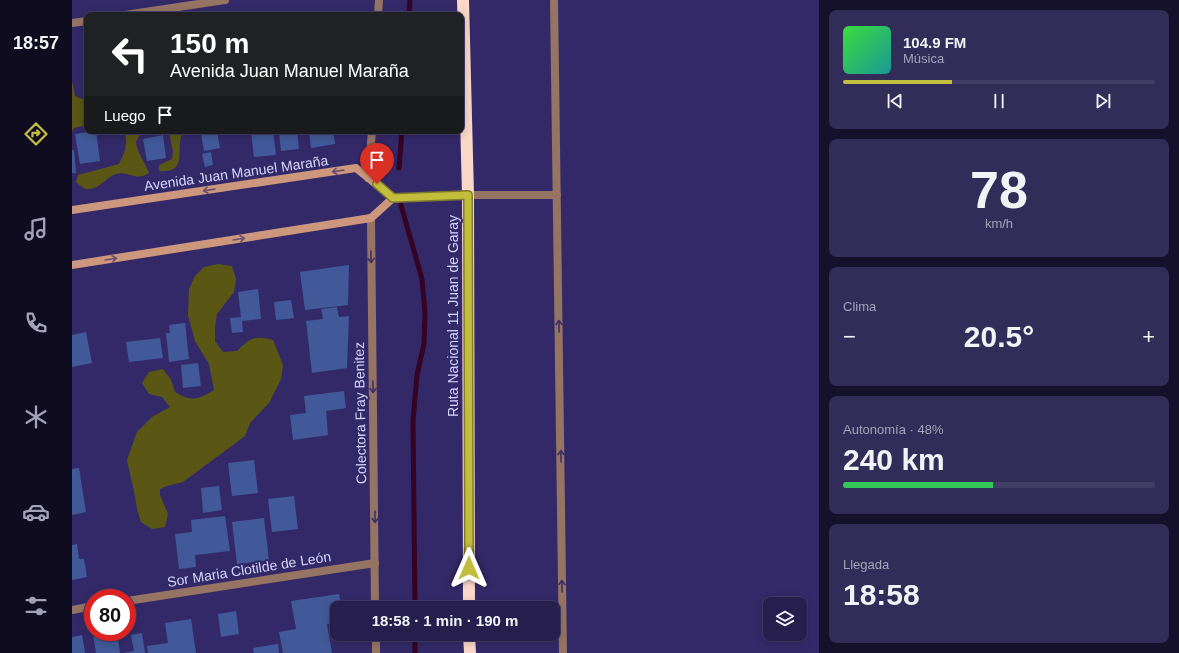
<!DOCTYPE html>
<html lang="es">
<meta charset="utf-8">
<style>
:root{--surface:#261f4e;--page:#322c58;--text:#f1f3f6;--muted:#a4a2b6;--line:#423d66;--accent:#c3bd3e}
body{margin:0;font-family:Arial,sans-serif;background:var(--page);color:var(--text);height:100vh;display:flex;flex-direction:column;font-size:15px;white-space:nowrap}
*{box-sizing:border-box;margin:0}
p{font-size:13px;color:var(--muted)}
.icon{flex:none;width:22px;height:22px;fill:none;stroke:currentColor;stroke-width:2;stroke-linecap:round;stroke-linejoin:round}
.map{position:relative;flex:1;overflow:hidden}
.panel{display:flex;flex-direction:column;gap:10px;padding:10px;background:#15112b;width:360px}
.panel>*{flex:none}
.guide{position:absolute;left:12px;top:12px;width:380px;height:122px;border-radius:8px;box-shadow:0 2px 10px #0003,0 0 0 1px var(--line);background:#202124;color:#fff;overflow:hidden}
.buttons{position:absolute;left:691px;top:597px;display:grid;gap:8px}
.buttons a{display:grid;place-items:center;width:44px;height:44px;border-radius:8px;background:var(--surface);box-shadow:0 2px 10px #0003,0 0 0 1px var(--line);font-size:20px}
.speed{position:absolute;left:12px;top:589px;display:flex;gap:8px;font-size:20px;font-weight:700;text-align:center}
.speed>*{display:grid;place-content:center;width:52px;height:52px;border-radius:50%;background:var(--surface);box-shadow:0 2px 10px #0003,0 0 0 1px var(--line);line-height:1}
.speed .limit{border:6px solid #d22;background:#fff;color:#111}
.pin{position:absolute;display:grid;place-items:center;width:34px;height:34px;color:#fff;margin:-41px -17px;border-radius:50% 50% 50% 0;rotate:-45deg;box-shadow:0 0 4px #0007}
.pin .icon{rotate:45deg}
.me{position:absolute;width:44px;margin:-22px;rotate:0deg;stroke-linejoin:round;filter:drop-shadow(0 0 3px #0008)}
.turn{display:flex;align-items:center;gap:14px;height:84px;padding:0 20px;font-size:18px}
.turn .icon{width:52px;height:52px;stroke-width:2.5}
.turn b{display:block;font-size:28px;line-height:34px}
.then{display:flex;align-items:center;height:38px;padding:0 20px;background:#0003;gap:8px;font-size:15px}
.big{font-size:30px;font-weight:700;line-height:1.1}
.panel .card{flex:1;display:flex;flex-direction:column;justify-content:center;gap:6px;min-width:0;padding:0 14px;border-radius:8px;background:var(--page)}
.panel .dial{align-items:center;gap:0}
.dial b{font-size:52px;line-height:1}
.song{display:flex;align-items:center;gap:12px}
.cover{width:48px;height:48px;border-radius:6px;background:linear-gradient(135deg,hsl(120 70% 55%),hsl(180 70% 35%))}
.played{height:4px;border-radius:2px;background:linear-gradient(90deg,var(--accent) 35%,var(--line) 35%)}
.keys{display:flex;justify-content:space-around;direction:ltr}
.heat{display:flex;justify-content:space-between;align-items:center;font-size:22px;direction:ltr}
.charge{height:6px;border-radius:3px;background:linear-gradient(90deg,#34c759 48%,var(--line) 0)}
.trip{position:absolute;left:258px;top:601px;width:230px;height:40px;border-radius:8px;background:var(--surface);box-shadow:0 2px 10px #0003,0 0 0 1px var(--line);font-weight:700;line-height:40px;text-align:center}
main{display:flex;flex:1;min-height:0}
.tabs{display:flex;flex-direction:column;width:72px;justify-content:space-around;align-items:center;background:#0f0c1f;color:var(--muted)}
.tabs .icon{width:28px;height:28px}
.tabs .current{color:var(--accent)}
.tabs b{font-size:18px;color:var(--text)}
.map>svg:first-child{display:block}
.green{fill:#5a5715}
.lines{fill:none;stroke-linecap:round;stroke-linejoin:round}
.stream{stroke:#350323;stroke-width:5}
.building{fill:#415998}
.street{stroke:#967464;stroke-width:8}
.secondary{stroke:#cc977d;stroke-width:8}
.highway{stroke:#f9d8c8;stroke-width:12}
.oneway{stroke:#69506f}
.oneway2{stroke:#3d3068}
.route-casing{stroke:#7f7b28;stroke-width:10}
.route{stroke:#c3bd3e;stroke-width:7}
.labels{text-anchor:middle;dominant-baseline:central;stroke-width:4;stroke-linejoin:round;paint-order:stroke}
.street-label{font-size:14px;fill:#d7d6fd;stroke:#332968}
</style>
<main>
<nav class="tabs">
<b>18:57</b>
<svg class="icon current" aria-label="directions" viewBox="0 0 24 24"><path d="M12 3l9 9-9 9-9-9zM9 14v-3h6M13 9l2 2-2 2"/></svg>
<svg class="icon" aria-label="music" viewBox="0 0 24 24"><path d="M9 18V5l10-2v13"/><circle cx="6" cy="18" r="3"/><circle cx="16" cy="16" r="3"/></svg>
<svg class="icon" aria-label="phone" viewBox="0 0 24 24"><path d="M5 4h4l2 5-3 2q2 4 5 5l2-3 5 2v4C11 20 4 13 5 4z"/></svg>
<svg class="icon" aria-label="climate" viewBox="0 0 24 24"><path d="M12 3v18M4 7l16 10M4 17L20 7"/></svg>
<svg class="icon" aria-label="car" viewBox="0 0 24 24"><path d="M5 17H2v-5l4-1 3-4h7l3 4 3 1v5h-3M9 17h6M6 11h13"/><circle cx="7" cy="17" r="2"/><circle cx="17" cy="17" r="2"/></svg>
<svg class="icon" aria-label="filters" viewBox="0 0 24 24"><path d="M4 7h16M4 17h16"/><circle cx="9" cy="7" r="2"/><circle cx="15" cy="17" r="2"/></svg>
</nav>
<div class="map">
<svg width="747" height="653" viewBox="0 0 747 653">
<rect width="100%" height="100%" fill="#332968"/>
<g class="green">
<path d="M0,81L3,96L10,99L15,96V125L2,128L0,132Z"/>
<path d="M51,131H77L67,136L64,142C65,153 73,162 77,173C63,182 57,170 44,174C34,177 29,188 17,189C12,190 8,185 4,182L6,175L47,164C52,154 58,141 51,131Z"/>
<path d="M95,131H113C100,142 120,174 87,171V165L100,159L101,152L97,132Z"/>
<path d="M146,264L160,266L164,279L162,292L145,314L143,327V341L151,352L165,351C178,338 182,335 201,340L211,365L209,379L197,403L178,423L173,436L111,482L95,486L88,489V495L96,514L93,527L80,529L69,522L65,509L63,496L55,460L65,432L80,417L98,407L90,397L77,394L70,383L77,372L91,369L99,380L103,392C120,402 125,400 142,390L137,364L123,341L116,315L117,289L123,276L132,267Z"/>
</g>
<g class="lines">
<g class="stream">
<path d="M337,15L338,0"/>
<path d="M327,168L330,131"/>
<path d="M329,205L350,279L353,313L352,344L345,375L341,421L343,608"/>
<path d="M343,634V653"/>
</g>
</g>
<g class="building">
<path d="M24,131L28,161L8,164L3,134Z"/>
<path d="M134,131H145L148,148L132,151L129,134L134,133Z"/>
<path d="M188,131H201L204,155L182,157L179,132Z"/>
<path d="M225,131L227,149L209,151L207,133Z"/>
<path d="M237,131H261L263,144L239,148Z"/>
<path d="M91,135L94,158L75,161L71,139Z"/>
<path d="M0,150H2L4,173H0Z"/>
<path d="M139,152L141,165L133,167L130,154Z"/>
<path d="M277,265L276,305L233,310L228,272Z"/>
<path d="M186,289L189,319L170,321L171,332L160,333L158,318L169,317L166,292Z"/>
<path d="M219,300L222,318L204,320L202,302Z"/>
<path d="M265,307L267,317L277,316L275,368L240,373L234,321L251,319L249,309Z"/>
<path d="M113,323L117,359L97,362L94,333H98L97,325Z"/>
<path d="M14,332L20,363L0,367V335Z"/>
<path d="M88,338L91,358L57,362L54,342Z"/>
<path d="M126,363L129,386L111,388L109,365Z"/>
<path d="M272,391L274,408L254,411L256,435L221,440L218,415L234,413L232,396Z"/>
<path d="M182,460L186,493L160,496L156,463Z"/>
<path d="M7,468L14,512L0,515V469Z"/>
<path d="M147,486L150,510L131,513L129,488Z"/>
<path d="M222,496L226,529L200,532L196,499Z"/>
<path d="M153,516L158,551L123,555L124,567L107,569L103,534L120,532L119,520Z"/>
<path d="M192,518L197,560L165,564L160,522Z"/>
<path d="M5,544L7,559H12L15,577L0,580V545Z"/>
<path d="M267,594L270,608H265V623L255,624L260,653H211L207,632L224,629L219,601Z"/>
<path d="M164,611L167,634L149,637L146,614Z"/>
<path d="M119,619L124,653H76L75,646L96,643L93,623Z"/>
<path d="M33,632H45L48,653H24L21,634Z"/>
<path d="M70,633L73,653H51L62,651L59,635Z"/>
<path d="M10,635L13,653H0V637Z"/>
<path d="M206,644L207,653H182L181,648Z"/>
</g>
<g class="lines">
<g class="street">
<path d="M482,0L491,653"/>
<path d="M53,15L153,0"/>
<path d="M306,15L307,0"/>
<path d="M0,23L15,21"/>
<path d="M296,178L300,131"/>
<path d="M396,195H485"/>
<path d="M299,218L303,608"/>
<path d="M55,601L303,563"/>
<path d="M0,610L21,606"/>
<path d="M304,634V653"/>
</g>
<g class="secondary">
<path d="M0,210L284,168L321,198"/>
<path d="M0,265L299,218L321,198L396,195"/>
</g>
<g class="highway">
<path d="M391,0L396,195L397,608"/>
<path d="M397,634L398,653"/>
</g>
</g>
<defs><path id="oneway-shaft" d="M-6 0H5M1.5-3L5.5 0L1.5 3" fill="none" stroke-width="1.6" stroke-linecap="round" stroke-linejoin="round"/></defs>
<g class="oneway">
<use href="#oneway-shaft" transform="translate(266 171) rotate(172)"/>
<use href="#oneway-shaft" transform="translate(137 190) rotate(172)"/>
<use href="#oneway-shaft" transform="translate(167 239) rotate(-9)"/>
<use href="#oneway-shaft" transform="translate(39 259) rotate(-9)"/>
</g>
<g class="oneway2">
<use href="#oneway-shaft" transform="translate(299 257) rotate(89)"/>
<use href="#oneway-shaft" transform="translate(487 326) rotate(-91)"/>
<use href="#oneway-shaft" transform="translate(301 387) rotate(89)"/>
<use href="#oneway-shaft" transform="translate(489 456) rotate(-91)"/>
<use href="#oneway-shaft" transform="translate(303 517) rotate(89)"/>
<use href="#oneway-shaft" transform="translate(490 586) rotate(-91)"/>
</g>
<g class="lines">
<defs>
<path id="route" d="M305,184L321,198L396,195L397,568"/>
</defs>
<use href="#route" class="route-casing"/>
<use href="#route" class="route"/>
</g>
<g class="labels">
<g class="street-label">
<text transform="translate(164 173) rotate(-8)">Avenida Juan Manuel Maraña</text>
<text transform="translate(381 316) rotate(-90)">Ruta Nacional 11 Juan de Garay</text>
<text transform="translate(288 413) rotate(-91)">Colectora Fray Benitez</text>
<text transform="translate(177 569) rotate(-9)">Sor Maria Clotilde de León</text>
</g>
</g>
</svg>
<div class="buttons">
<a><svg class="icon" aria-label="layers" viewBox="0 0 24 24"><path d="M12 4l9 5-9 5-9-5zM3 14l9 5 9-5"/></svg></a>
</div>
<div class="speed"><div class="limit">80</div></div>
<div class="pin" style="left:305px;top:184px;background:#d93025"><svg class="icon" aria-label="arrive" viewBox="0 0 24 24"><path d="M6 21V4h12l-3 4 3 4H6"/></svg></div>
<svg class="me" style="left:397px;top:568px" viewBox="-20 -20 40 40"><path d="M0-17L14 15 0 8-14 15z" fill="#c3bd3e" stroke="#fff" stroke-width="4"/></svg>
<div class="trip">18:58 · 1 min · 190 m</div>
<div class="guide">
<div class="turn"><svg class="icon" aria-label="left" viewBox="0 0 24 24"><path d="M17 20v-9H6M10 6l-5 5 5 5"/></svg><div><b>150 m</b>Avenida Juan Manuel Maraña</div></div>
<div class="then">Luego<svg class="icon" aria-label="arrive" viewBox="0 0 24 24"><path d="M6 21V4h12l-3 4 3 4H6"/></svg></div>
</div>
</div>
<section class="panel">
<div class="card">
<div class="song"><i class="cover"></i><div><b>104.9 FM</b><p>Música</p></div></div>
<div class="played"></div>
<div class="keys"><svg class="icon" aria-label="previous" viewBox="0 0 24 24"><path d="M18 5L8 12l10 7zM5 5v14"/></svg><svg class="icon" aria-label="pause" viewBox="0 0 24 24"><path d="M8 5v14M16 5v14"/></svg><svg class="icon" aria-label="next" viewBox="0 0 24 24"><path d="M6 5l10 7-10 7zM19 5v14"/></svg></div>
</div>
<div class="card dial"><b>78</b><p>km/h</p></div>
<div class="card"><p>Clima</p>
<div class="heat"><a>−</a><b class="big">20.5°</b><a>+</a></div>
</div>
<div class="card"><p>Autonomía · 48%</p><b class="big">240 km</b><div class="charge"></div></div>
<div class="card"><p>Llegada</p><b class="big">18:58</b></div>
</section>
</main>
